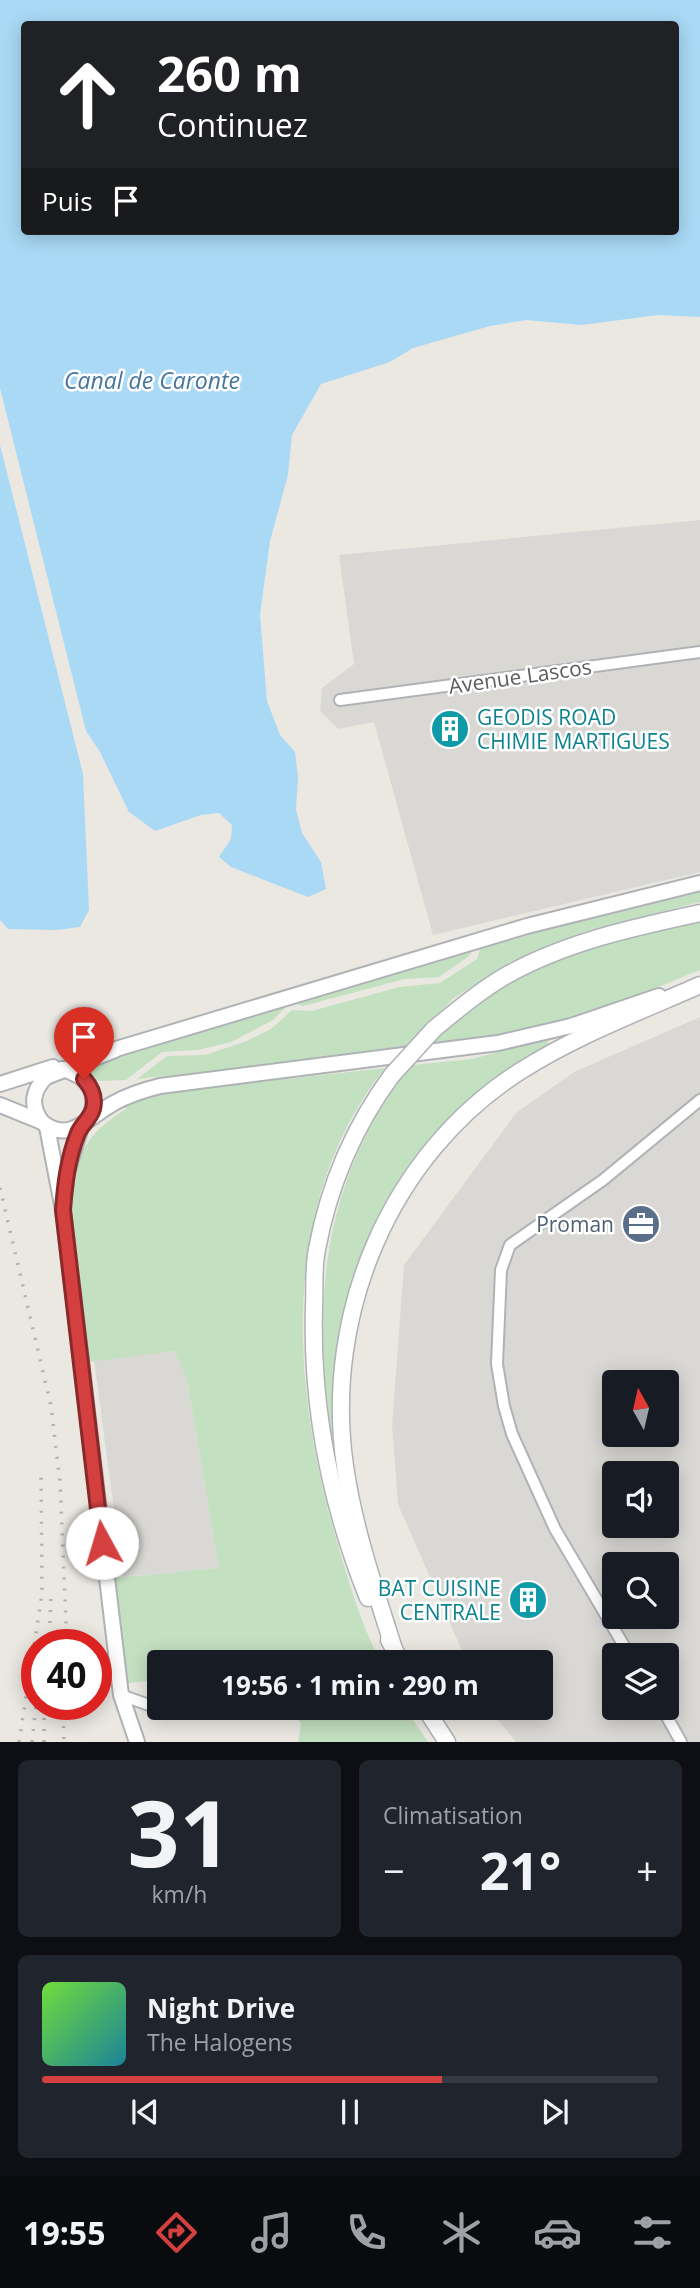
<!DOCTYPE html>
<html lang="fr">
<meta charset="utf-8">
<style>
:root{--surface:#171b24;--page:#20242c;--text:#f1f3f6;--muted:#9ea1a6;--line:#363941;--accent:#d43f3f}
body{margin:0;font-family:"Open Sans",sans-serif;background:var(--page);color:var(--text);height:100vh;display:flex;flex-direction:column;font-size:26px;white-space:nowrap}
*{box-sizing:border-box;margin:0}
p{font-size:23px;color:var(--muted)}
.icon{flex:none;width:38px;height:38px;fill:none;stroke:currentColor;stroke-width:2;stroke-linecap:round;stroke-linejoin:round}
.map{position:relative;height:1742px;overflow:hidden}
.drawer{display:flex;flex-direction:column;gap:18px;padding:18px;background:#0d0f14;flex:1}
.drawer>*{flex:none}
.top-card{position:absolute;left:21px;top:21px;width:658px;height:214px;border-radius:7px;box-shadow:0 4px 18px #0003;background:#202124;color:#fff;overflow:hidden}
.needle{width:46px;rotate:352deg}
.buttons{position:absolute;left:602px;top:1370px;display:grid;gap:14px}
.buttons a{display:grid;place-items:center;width:77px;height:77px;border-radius:7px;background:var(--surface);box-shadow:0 4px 18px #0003;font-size:35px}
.speed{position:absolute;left:21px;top:1629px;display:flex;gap:14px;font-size:35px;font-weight:700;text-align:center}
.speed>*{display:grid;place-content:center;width:91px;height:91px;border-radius:50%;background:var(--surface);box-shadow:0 4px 18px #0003;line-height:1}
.speed .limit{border:10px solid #d22;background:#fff;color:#111}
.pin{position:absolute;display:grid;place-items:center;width:60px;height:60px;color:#fff;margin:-72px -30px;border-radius:50% 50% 50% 0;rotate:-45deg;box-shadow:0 0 7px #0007}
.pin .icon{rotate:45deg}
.me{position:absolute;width:77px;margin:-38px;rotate:354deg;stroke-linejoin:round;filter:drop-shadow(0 0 5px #0008)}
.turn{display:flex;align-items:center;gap:24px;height:147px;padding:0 21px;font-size:32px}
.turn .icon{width:91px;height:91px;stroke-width:2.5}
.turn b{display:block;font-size:49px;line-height:60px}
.then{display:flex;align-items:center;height:66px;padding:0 21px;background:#0003;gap:14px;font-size:26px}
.big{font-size:52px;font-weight:700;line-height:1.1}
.drawer .widget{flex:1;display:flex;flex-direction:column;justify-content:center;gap:10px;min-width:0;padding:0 24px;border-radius:10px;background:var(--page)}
.drawer .dial{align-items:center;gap:0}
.dial b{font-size:91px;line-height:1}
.song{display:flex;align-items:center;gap:21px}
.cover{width:84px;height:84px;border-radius:10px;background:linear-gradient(135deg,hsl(100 70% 55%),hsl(190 70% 35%))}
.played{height:7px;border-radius:4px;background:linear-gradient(90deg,var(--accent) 65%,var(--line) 65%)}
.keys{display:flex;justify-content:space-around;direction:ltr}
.heat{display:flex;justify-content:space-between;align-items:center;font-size:38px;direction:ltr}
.drawer .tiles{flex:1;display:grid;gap:18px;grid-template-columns:1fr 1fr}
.widget:last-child{grid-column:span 2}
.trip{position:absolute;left:147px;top:1650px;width:406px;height:70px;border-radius:7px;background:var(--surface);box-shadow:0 4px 18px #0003;font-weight:700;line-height:70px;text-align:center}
.menu{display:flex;height:112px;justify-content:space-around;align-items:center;background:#090b0e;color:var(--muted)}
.menu .icon{width:49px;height:49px}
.menu .current{color:var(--accent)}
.menu b{font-size:32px;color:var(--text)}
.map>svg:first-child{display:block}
.industrial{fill:#dad8d4;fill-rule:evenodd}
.green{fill:#c3e0c1}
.water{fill:#a9d9f5;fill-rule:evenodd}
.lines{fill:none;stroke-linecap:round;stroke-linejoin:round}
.minor-casing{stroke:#afb3b6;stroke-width:14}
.tertiary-casing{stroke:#afb3b6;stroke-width:18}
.secondary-casing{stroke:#aeb2b6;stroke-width:19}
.minor{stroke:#fff;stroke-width:10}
.tertiary{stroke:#fff;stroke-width:14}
.secondary{stroke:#fff;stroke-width:16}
.rail{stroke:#b0b1b1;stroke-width:3.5;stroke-dasharray:2 9;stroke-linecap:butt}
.secondary-bridge-casing{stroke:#aeb2b6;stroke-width:19;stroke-linecap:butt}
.secondary-bridge{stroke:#fff;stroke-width:16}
.route-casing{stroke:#8a2929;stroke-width:18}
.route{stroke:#d43f3f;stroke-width:12}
.labels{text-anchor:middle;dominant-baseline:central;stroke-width:5;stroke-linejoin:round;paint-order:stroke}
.street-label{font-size:21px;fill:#5a5e61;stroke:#fff}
.culture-label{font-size:21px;fill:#0d838f;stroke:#fff;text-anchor:start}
.service-label{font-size:21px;fill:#4e5e75;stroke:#fff;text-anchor:end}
.water-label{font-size:23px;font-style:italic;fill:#46769c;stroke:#fff}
</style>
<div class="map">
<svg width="700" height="1742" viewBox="0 0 700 1742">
<rect width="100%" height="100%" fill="#ebe8e2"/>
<g class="industrial">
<path d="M700,520V872L433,935L374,722L338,729L320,711L322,688L354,664L339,555Z"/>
<path d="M700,1017V1742H516L488,1708H541V1662H467L398,1504L392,1425L404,1265L516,1113L574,1072ZM614,1382H667V1435H614ZM614,1474H667V1526H614ZM614,1564H667V1617H614ZM614,1656H667V1708H614Z"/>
<path d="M175,1351L187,1381L219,1568L123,1577L94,1360Z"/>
</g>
<g class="green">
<path d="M700,891V902L583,932L512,961L454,998L401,1051L137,1079L167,1056L205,1055L244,1042L271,1029L292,1010L312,1011L399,987L440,983L477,959L480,949L590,917Z"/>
<path d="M700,920V970C655,988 610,1008 563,1021C519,1034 475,1040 430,1046C506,965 596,945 700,920Z"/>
<path d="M472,950L469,956L439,977L405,979L303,1006L297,1004Z"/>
<path d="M287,1006L273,1020L231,1042L198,1050L162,1052L126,1080L98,1081L84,1070L90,1065Z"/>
<path d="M547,1039L549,1045L510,1070L390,1199L336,1386L332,1436C311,1300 323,1175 412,1065L472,1059Z"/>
<path d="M385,1068C278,1202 291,1386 337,1542C349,1583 361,1625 381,1662H159V1680L128,1683L115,1578L219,1568L187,1381L175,1351L89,1362L71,1197L78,1151L82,1152C93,1132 107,1121 126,1109L124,1104L158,1093Z"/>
<path d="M292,1708H405L428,1742H298L301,1724Z"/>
</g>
<g class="water">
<path d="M0,0H700V317L658,315L582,325L526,320L490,326L413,348L390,362L321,384L292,435L288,475L270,541L260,615L267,701L280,735L295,752L298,777L296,809L302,833L321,862L326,889L308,897L231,867L219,857L231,839L232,825L219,813L201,815L155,831L129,812L100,752L86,731L0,388ZM24,24H676V231H24Z"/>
<path d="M0,445L83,774L89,910L80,927L56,930L8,929L0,920Z"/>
</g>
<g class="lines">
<defs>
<g id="minor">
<path d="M340,700L700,652"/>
<path d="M630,1656L555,1529L512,1434L504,1406L497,1364L501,1270L510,1245L603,1180L700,1100"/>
<path d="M121,1695L163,1710L217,1708"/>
<path d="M662,1708L681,1742"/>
</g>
<g id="tertiary">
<path d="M115,1050L46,1077C32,1091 30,1106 42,1122C70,1145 89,1116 114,1103C128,1095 144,1090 160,1086L498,1043L571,1026L659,996"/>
<path d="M106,1052L527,926L700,883"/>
<path d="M62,1069C89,1076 102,1096 87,1121"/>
<path d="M0,1084L53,1067"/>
<path d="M0,1105L42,1122"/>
<path d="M47,1127L63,1210L121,1695L137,1742"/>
<path d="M65,1191L66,1176L81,1127"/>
</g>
<g id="secondary">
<path d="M434,1029C457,1010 481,990 507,975C566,942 635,927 700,913"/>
<path d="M368,1598C331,1506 311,1407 314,1307C315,1288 313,1268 317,1249C329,1185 353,1128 392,1075"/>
<path d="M389,1640L401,1662"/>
<path d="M394,1649C375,1589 354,1529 345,1466C323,1314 390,1155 519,1072C575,1036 639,1012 700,985"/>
<path d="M425,1708L447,1742"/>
</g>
</defs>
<use href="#minor" class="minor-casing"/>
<use href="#tertiary" class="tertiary-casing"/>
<use href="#secondary" class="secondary-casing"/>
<use href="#minor" class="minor"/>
<use href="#tertiary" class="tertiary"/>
<use href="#secondary" class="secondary"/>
<g class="rail">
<path d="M0,1188L51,1406L60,1482L67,1645"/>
<path d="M49,1645L51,1593"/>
<path d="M63,1704L64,1742"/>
<path d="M19,1742L42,1594L41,1471"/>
<path d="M32,1742L37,1697"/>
<path d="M44,1742V1707"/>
</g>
<defs>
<path id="secondary-bridge" d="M392,1075L434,1029"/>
</defs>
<use href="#secondary-bridge" class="secondary-bridge-casing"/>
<use href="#secondary-bridge" class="secondary-bridge"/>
</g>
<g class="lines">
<defs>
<path id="route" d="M84,1079C92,1088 96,1097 93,1109C90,1119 82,1124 78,1133C68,1158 65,1183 63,1210L102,1543"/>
</defs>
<use href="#route" class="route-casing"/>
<use href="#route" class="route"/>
</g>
<defs>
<symbol id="building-disc" viewBox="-11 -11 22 22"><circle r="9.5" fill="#0f9aa8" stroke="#fff"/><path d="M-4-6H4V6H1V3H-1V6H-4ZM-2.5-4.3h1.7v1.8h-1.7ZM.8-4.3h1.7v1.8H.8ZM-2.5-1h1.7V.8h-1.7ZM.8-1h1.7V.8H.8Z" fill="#fff"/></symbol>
<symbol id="office-disc" viewBox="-11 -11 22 22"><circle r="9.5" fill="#5c6f8a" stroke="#fff"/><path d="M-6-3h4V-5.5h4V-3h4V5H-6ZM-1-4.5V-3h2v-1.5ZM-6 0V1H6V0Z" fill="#fff"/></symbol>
</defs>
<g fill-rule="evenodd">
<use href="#building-disc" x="428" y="707" width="44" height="44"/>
<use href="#office-disc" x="619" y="1202" width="44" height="44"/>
<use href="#building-disc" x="506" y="1578" width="44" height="44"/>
</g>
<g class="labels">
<g class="street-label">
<text transform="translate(520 676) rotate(-8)">Avenue Lascos</text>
</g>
<g class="culture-label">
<text x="477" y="717">GEODIS ROAD<tspan x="477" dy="24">CHIMIE MARTIGUES</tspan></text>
<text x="501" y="1588" text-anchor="end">BAT CUISINE<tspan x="501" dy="24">CENTRALE</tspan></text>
</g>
<g class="service-label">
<text x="614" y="1224">Proman</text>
</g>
<g class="water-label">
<text x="152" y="380">Canal de Caronte</text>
</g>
</g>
</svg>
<div class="buttons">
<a><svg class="needle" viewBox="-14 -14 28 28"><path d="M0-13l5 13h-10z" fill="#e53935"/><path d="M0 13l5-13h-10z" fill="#9ea1a6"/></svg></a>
<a><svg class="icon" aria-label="sound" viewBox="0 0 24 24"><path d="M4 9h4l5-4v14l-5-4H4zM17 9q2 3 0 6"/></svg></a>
<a><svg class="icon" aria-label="search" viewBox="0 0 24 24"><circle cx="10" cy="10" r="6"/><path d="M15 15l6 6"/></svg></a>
<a><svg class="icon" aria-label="layers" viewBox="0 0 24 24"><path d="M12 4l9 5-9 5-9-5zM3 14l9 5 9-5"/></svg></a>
</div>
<div class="speed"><div class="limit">40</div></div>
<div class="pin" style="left:84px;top:1079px;background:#d93025"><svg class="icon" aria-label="arrive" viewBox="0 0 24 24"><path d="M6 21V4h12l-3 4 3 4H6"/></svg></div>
<svg class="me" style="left:102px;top:1543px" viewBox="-20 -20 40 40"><circle r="19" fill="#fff"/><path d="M0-13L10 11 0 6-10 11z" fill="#d43f3f"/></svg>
<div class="trip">19:56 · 1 min · 290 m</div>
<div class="top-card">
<div class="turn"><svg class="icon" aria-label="ahead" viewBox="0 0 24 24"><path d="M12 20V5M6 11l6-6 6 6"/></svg><div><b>260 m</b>Continuez</div></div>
<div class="then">Puis<svg class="icon" aria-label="arrive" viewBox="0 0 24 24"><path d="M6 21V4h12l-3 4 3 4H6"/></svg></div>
</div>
</div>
<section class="drawer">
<div class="tiles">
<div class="widget dial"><b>31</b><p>km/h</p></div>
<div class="widget"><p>Climatisation</p>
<div class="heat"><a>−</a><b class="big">21°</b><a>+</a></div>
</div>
<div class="widget">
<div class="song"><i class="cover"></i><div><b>Night Drive</b><p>The Halogens</p></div></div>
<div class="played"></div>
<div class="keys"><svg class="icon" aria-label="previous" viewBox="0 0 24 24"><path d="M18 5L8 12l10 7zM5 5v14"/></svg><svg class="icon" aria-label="pause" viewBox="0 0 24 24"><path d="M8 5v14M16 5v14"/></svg><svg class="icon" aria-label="next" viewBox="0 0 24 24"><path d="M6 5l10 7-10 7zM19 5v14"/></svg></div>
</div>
</div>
</section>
<nav class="menu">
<b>19:55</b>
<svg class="icon current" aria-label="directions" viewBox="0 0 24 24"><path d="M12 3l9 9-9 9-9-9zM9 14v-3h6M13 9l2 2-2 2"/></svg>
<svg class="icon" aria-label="music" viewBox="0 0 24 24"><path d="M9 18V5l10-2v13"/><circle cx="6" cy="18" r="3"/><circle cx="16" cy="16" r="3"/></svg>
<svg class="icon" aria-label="phone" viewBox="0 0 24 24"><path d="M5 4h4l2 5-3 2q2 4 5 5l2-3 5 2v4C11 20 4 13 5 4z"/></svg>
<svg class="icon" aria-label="climate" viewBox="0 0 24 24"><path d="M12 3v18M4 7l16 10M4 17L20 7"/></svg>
<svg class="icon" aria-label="car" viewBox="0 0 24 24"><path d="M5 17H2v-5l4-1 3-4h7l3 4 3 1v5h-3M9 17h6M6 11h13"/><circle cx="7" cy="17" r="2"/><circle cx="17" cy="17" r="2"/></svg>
<svg class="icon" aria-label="filters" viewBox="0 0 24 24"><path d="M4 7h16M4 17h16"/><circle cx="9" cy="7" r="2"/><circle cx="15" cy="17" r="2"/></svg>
</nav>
